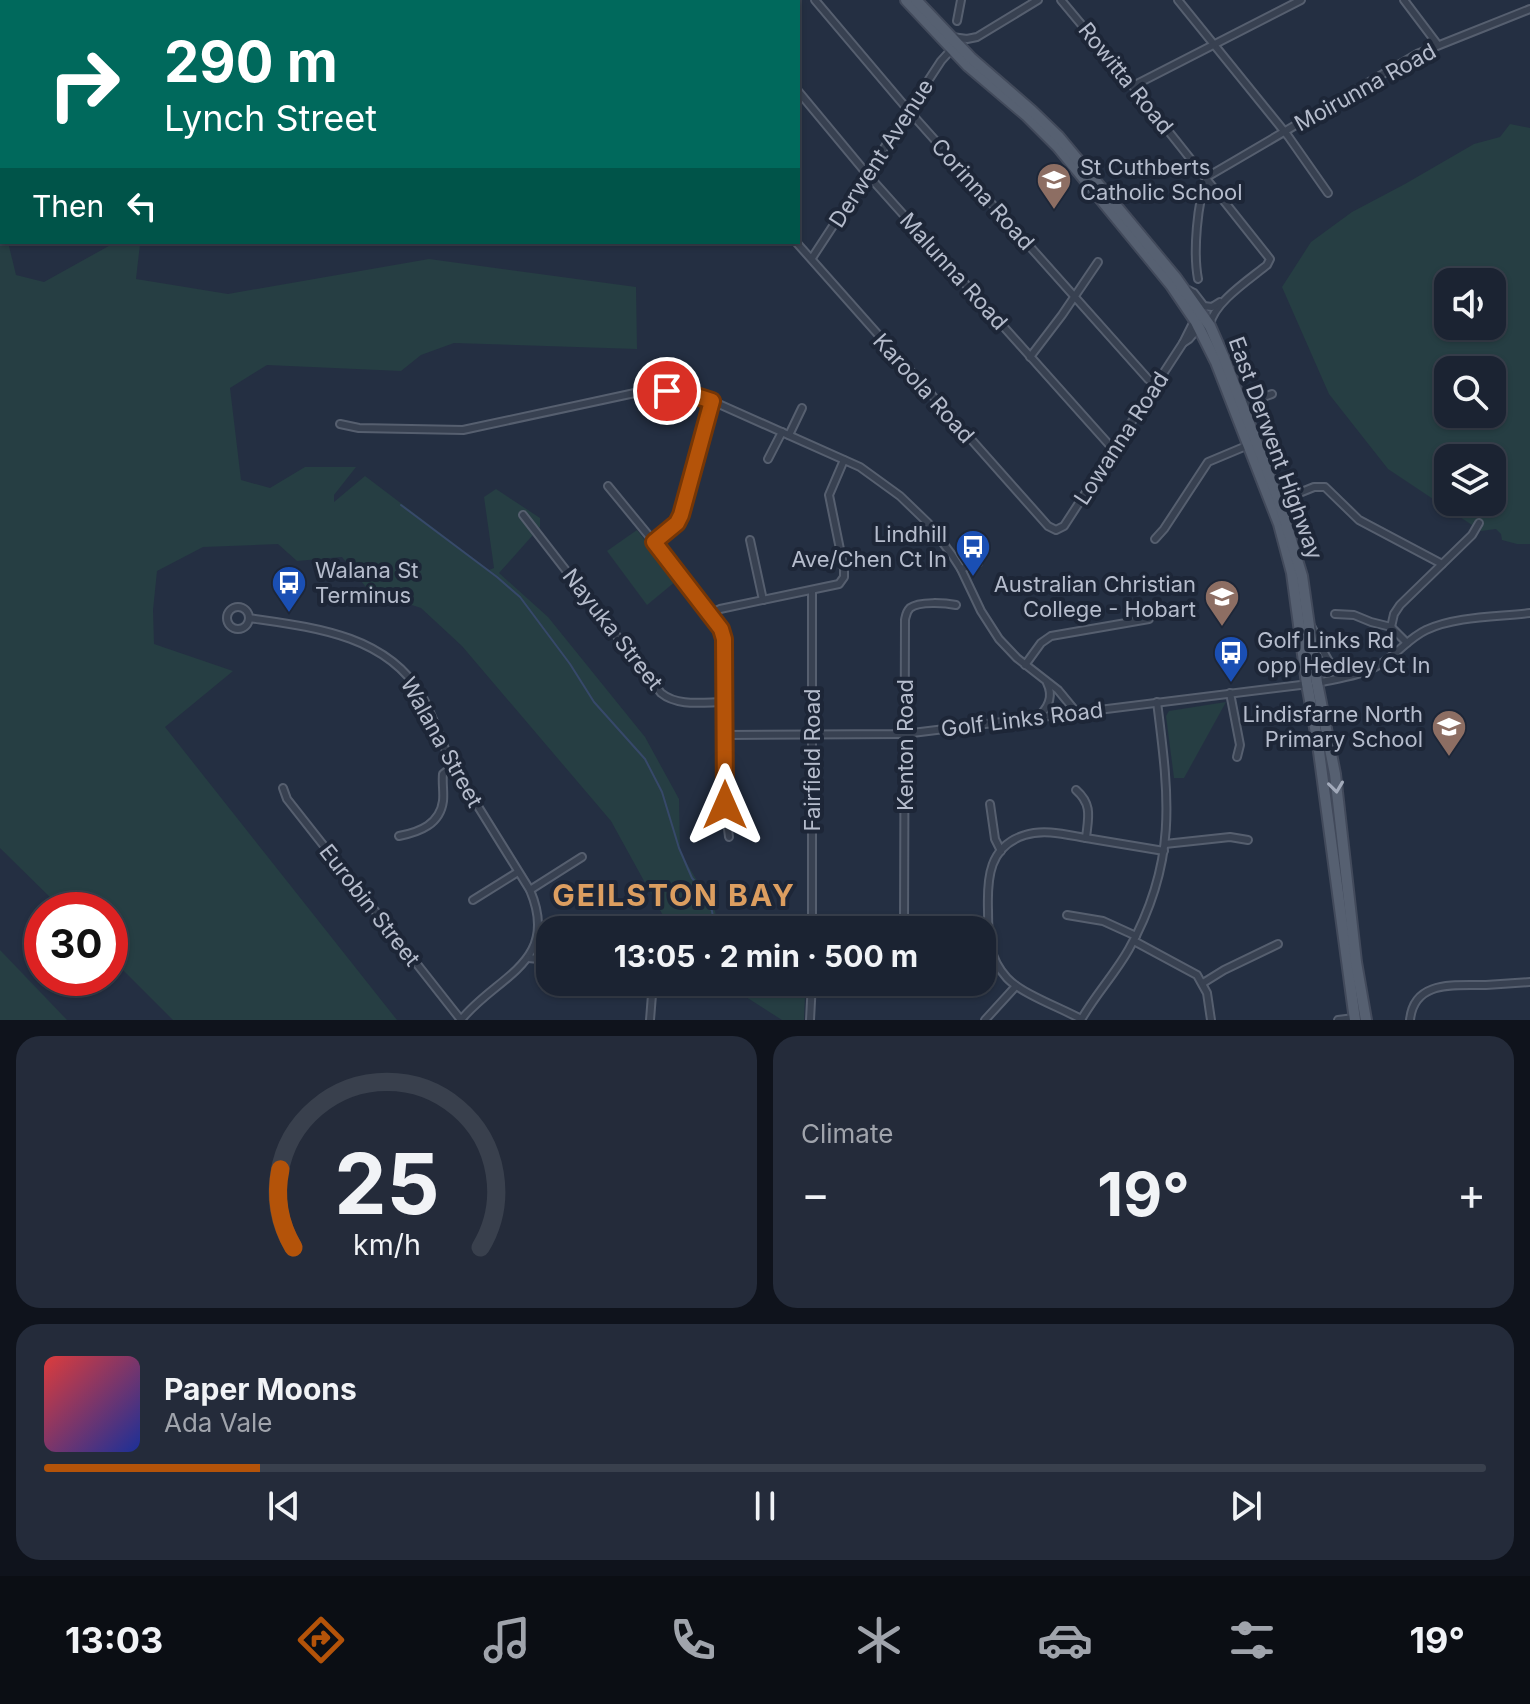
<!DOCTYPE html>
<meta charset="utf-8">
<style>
:root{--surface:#1b2332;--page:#242b3a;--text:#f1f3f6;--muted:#a0a4ac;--line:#39404d;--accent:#b45309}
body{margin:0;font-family:Inter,sans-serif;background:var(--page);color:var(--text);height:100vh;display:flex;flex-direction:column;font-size:30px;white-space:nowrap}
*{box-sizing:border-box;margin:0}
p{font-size:26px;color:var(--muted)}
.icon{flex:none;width:44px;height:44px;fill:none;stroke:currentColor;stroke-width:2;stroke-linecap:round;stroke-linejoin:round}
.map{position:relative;height:1020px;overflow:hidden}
.details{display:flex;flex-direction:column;gap:16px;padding:16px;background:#0f131c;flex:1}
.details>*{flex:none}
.top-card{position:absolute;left:0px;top:0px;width:800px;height:244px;box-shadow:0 2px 6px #0004,0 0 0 2px var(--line);background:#00695c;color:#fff;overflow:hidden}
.fabs{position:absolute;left:1434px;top:268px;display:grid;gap:16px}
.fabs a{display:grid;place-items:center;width:72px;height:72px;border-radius:16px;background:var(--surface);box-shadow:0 2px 6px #0004,0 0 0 2px var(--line);font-size:40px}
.speed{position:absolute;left:24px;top:892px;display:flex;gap:16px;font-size:40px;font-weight:700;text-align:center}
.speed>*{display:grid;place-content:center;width:104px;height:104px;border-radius:50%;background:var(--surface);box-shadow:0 2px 6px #0004,0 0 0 2px var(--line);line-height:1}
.speed .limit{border:12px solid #d22;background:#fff;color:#111}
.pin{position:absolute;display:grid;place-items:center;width:68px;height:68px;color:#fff;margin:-34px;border:4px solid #fff;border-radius:50%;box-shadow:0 2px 8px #0007}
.me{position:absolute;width:88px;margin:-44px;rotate:0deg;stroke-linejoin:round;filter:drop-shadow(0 0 6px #0008)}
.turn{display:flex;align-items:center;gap:28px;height:168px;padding:0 32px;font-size:36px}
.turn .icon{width:104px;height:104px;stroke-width:2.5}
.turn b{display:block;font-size:56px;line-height:68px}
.then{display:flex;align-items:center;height:76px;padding:0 32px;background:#0003;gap:16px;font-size:30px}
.big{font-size:60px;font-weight:700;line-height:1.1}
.details .widget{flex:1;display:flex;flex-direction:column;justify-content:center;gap:12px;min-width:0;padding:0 28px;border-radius:24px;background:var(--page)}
.details .dial{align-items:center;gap:0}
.dial svg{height:208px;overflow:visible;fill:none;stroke:var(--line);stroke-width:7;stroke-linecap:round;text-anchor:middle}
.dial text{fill:var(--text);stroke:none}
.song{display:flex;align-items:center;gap:24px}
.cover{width:96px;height:96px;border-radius:12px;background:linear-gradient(135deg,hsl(0 70% 55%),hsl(230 70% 35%))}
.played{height:8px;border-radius:4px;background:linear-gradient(90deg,var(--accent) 15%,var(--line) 15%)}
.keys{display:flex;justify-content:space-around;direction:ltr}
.heat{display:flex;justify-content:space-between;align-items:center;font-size:44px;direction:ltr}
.details .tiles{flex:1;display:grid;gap:16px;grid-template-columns:1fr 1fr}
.widget:last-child{grid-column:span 2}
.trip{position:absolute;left:536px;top:916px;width:460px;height:80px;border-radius:24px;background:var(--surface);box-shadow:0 2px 6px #0004,0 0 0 2px var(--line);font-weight:700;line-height:80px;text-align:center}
.tabs{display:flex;height:128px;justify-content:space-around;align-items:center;background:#0b0e14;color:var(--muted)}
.tabs .icon{width:56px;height:56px}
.tabs .on{color:var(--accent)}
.tabs b{font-size:36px;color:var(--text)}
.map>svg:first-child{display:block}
.green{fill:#263e43;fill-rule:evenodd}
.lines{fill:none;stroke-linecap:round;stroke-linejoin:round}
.stream{stroke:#37496a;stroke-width:2}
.street-casing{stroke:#565f6f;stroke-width:10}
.primary-casing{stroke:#424a5b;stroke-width:14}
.street{stroke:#384151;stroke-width:6}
.primary{stroke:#566071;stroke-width:10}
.oneway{stroke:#a2aaba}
.route-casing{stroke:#753606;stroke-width:20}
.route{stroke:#b45309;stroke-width:14}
.labels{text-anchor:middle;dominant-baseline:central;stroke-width:8;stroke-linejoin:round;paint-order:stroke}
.street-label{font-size:22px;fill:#b5bccc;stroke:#1d2637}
.poi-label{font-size:22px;fill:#b5bccc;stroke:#1d2637;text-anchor:start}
.district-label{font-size:30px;font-weight:bold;letter-spacing:2px;fill:#dc9e60;stroke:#1d2637}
</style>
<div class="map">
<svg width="1530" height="1020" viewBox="0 0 1530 1020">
<rect width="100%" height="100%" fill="#242f42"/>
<g class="green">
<path d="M1510,124L1530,128V544H1517L1502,540L1501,534L1496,529L1481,531L1388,469L1329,394L1282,287L1311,242L1352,212L1405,184L1474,144L1500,137ZM1448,282H1492V326H1448ZM1448,370H1492V414H1448ZM1448,458H1492V502H1448Z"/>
<path d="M0,226L2,228V242H8L16,275L44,282L116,242L140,244L136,279L228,294L429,259L636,287L637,349L454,343L421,355L401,371L267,365L230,388L241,480L270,488L305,467H356L334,495V502L365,476L489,570L494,568L484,497L496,489L540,518V527L499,573L548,617L645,737L679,799L680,852L715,911L719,930H671L611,821L462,646L421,608L369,591L342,557L297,561L278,544L203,547L157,571L153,610L154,644L233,671L165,727L397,1020H173L110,957V910H63L0,848Z"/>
<path d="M637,530L676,581L647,605L607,551Z"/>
<path d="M1226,702L1184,778H1174L1166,716L1169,711Z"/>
<path d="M0,950L67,1020H0Z"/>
<path d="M729,982H768V989L805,996L804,1020H782L732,988Z"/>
</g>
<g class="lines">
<g class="stream">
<path d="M401,505L497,577L520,597L570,664L594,702L645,759L662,792L679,848L692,878L699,886"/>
<path d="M700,889L712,911L715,930"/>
<path d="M749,982L758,992"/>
</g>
<defs>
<g id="street">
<path d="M8,0L10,2"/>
<path d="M118,0L120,2"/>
<path d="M574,0L575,2"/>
<path d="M723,0L725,2"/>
<path d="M815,0L909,111L1148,379L1155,384"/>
<path d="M1061,0L1131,84L1270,259L1267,265C1250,279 1213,303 1210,325"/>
<path d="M1178,0L1288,136L1328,193"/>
<path d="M1404,0L1438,45"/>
<path d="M593,2L594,0"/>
<path d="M768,2L769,0"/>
<path d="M957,21L961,0"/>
<path d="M952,37L967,39L977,37L1038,0"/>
<path d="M1133,86L1301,0"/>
<path d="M798,91L867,174L1113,449"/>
<path d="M796,242L1048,526L1056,530L1064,526L1183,343L1192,325L1198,321"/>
<path d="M812,258L941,61L951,50"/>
<path d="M1198,279C1193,252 1197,203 1207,177L1417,54L1530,9"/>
<path d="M1188,290L1194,293L1204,306L1212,307L1220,302"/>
<path d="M1183,343L1189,339L1200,326"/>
<path d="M1030,357L1062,315L1098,262"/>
<path d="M1241,405L1272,394"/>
<path d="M340,424L359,428L463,430L644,391L678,392L712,401L860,467L900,496L928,523L952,555L961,569L981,611L999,639L1017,658L1058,690L1077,713"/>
<path d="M789,435L802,408"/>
<path d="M768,459L782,432"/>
<path d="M608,486L654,542L723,635L725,645V805L729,837"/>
<path d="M1277,502L1314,487H1325L1359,520L1442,564"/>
<path d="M523,515L661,693C678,707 704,702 725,702"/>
<path d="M1155,539L1164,529L1208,462L1251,444"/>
<path d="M750,540L763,600"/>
<path d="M654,542L677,523L681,515L712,401"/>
<path d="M961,569L978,563"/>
<path d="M812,591V930"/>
<circle cx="238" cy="618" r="11"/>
<path d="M709,614L720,609L839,584L844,577V569L829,495L844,460"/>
<path d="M1335,614L1354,615L1371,622L1391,627L1407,643"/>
<path d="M249,618C311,627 385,634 421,694C434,717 441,743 453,766C460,781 470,794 479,808C496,835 513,863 530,890C561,963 496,976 461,1020"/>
<path d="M1311,626C1320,642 1327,667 1344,676"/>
<path d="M1391,627L1394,614L1400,605L1472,535L1479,523"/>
<path d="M1025,665L1041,643L1051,636L1149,619"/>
<path d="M1230,693L1240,745L1237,757"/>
<path d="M1037,718C1048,708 1054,697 1047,683"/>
<path d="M725,735L904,734L1317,683C1340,678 1362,676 1382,663C1398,653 1409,638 1426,630C1456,616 1498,617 1530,613"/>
<path d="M283,788L287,799L461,1020"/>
<path d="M1076,790C1093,805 1088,818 1086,838"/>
<path d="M990,804L995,839L1001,851"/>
<path d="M399,836C420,832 440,824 443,801C444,792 442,783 443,774L453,766"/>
<path d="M1165,844L1230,837L1248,840"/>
<path d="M530,890L582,857"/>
<path d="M473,900L518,872"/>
<path d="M1067,915L1103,921L1136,936"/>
<path d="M904,930L905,620C906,615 906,612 910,608C919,601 946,603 956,605"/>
<path d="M1134,941L1197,975L1207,993L1211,1020"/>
<path d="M528,958L550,960"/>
<path d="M890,983L891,982"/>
<path d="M1203,983L1224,970L1278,944"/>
<path d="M1081,1019C1061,1008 1022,994 1007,978C988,957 988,936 988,910C987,878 989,846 1025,835C1046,828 1071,836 1092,839C1116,843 1140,847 1164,851"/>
<path d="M650,1020L653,982"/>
<path d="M810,1020L812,982"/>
<path d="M985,1020L1016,986"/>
<path d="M1081,1020C1095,995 1115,974 1129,949C1178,861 1169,797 1157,702"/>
<path d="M1338,1020L1354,1018"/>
<path d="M1410,1020C1414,979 1456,986 1486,985C1501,984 1515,983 1530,982"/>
</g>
<g id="primary">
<path d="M906,0L968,66L1027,116L1058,147L1171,285L1196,322L1216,362L1279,524L1292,573L1307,684L1318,744L1355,1020"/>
<path d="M916,0L971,58L1032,111L1058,136L1176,278L1210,326L1224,358L1279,501L1302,576L1317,683L1335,774L1356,962L1366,1020"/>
</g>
</defs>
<use href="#street" class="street-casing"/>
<use href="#primary" class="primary-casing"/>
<use href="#street" class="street"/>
<use href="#primary" class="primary"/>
</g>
<defs><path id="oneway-chevron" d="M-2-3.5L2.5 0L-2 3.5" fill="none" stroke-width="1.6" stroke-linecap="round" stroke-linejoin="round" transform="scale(2)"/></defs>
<use class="oneway" href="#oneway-chevron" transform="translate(1336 787) rotate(83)"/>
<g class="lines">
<defs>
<path id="route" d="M667,391L687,393L712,401L681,515L677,523L654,542L721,629L724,639L725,805"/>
</defs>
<use href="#route" class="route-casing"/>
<use href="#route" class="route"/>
</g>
<defs>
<symbol id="school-pin" viewBox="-11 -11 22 30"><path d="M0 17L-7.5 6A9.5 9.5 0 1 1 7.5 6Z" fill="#8d6e63" stroke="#1d2637"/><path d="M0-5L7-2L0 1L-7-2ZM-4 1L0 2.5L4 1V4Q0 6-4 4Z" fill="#fff"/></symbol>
<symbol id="bus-pin" viewBox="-11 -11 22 30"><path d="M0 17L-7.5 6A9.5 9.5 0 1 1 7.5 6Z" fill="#1a4fb4" stroke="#1d2637"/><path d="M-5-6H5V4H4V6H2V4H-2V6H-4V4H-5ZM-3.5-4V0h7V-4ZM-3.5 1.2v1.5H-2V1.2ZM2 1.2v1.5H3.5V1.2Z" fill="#fff"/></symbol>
</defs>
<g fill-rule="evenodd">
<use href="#school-pin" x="1034" y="160" width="40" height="54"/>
<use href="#bus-pin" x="953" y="527" width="40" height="54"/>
<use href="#bus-pin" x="269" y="563" width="40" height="54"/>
<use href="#school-pin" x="1202" y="577" width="40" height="54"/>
<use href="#bus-pin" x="1211" y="633" width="40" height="54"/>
<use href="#school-pin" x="1429" y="707" width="40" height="54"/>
</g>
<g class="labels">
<g class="street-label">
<text transform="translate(1126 78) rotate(51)">Rowitta Road</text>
<text transform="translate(1365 87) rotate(-29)">Moirunna Road</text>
<text transform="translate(881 153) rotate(-57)">Derwent Avenue</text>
<text transform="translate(983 194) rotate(48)">Corinna Road</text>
<text transform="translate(954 271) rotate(48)">Malunna Road</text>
<text transform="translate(924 388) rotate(48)">Karoola Road</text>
<text transform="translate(1121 438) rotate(-57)">Lowanna Road</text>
<text transform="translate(1276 448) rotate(70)">East Derwent Highway</text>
<text transform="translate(613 629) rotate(52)">Nayuka Street</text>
<text transform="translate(1022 719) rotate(-7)">Golf Links Road</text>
<text transform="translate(442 742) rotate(61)">Walana Street</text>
<text transform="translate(905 745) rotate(-90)">Kenton Road</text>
<text transform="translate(812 760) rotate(-90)">Fairfield Road</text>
<text transform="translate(370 905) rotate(52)">Eurobin Street</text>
</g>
<g class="poi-label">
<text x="1080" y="167">St Cuthberts<tspan x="1080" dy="25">Catholic School</tspan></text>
<text x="947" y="534" text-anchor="end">Lindhill<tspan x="947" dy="25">Ave/Chen Ct In</tspan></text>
<text x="315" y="570">Walana St<tspan x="315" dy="25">Terminus</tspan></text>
<text x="1196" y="584" text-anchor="end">Australian Christian<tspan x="1196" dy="25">College - Hobart</tspan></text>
<text x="1257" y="640">Golf Links Rd<tspan x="1257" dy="25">opp Hedley Ct In</tspan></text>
<text x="1423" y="714" text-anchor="end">Lindisfarne North<tspan x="1423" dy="25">Primary School</tspan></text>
</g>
<g class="district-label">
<text x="674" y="895">GEILSTON BAY</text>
</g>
</g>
</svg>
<div class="fabs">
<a><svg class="icon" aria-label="sound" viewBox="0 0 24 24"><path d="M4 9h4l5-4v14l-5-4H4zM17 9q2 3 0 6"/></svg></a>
<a><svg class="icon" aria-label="search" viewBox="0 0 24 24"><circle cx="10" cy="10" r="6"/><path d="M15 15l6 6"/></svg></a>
<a><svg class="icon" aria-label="layers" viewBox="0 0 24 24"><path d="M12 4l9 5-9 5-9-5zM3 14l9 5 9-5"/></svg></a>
</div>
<div class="speed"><div class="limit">30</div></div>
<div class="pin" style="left:667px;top:391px;background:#d93025"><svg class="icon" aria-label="arrive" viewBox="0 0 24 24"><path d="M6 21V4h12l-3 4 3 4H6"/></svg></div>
<svg class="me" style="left:725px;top:805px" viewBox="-20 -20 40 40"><path d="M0-17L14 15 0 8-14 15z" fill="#b45309" stroke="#fff" stroke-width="4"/></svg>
<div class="trip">13:05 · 2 min · 500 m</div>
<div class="top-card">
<div class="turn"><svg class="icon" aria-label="right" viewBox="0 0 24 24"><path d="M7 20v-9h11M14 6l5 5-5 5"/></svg><div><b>290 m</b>Lynch Street</div></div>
<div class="then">Then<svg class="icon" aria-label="left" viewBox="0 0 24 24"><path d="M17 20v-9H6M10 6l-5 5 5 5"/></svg></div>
</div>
</div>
<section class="details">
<div class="tiles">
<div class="widget dial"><svg viewBox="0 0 100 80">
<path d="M14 69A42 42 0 1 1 86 69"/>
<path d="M14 69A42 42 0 0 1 9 39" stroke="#b45309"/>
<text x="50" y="56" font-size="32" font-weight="700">25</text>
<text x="50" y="72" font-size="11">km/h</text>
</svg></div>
<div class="widget"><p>Climate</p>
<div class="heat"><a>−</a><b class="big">19°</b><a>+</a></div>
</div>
<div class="widget">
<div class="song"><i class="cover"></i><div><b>Paper Moons</b><p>Ada Vale</p></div></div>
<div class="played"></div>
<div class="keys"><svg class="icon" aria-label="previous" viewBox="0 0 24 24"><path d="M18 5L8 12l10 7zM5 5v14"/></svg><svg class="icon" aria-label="pause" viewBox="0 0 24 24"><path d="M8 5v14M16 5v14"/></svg><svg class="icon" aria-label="next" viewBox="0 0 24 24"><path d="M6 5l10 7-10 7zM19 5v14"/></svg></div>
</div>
</div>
</section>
<nav class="tabs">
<b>13:03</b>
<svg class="icon on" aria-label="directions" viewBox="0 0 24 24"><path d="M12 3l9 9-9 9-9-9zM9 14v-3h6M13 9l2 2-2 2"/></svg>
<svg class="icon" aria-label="music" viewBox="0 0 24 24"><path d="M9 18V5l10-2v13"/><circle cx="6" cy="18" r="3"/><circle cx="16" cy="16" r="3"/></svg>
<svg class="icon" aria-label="phone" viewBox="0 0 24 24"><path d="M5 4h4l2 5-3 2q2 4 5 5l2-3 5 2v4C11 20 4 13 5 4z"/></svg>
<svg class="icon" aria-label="climate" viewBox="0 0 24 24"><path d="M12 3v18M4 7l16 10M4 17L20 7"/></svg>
<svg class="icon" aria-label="car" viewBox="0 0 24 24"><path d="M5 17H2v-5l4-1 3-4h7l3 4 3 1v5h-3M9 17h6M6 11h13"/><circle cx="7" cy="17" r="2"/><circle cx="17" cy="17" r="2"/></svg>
<svg class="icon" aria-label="filters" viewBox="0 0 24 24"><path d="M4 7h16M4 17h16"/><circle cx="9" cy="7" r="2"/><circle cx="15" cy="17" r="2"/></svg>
<b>19°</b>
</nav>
